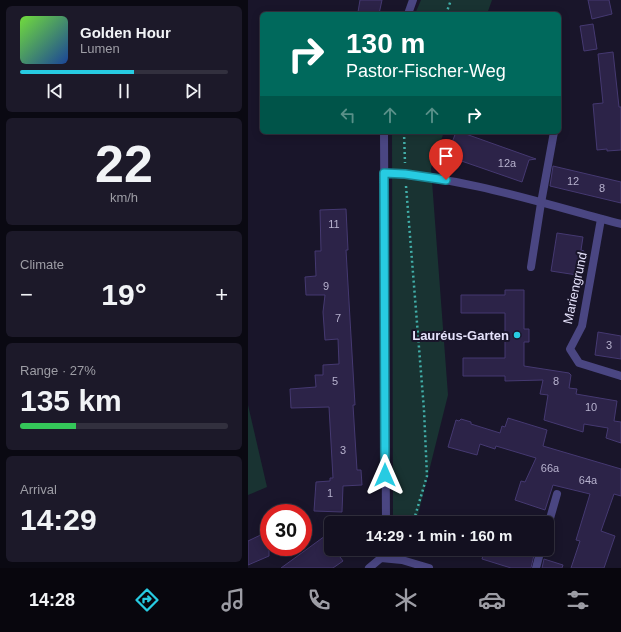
<!DOCTYPE html>
<meta charset="utf-8">
<style>
:root{--surface:#131020;--page:#1c1929;--text:#f1f3f6;--muted:#9d9da5;--line:#32303e;--accent:#27cbe2}
body{margin:0;font-family:Arial,sans-serif;background:var(--page);color:var(--text);height:100vh;display:flex;flex-direction:column;font-size:15px;white-space:nowrap}
*{box-sizing:border-box;margin:0}
p{font-size:13px;color:var(--muted)}
.icon{flex:none;width:22px;height:22px;fill:none;stroke:currentColor;stroke-width:2;stroke-linecap:round;stroke-linejoin:round}
.map{position:relative;flex:1;overflow:hidden}
.panel{display:flex;flex-direction:column;gap:6px;padding:6px;background:#0a0912;width:248px}
.panel>*{flex:none}
.hud{position:absolute;left:12px;top:12px;width:301px;height:122px;border-radius:6px;box-shadow:0 2px 10px #0003,0 0 0 1px var(--line);background:#00695c;color:#fff;overflow:hidden}
.speed{position:absolute;left:12px;top:504px;display:flex;gap:8px;font-size:20px;font-weight:700;text-align:center}
.speed>*{display:grid;place-content:center;width:52px;height:52px;border-radius:50%;background:var(--surface);box-shadow:0 2px 10px #0003,0 0 0 1px var(--line);line-height:1}
.speed .limit{border:6px solid #d22;background:#fff;color:#111}
.pin{position:absolute;display:grid;place-items:center;width:34px;height:34px;color:#fff;margin:-41px -17px;border-radius:50% 50% 50% 0;rotate:-45deg;box-shadow:0 0 4px #0007}
.pin .icon{rotate:45deg}
.me{position:absolute;width:44px;margin:-22px;rotate:0deg;stroke-linejoin:round;filter:drop-shadow(0 0 3px #0008)}
.turn{display:flex;align-items:center;gap:14px;height:84px;padding:0 20px;font-size:18px}
.turn .icon{width:52px;height:52px;stroke-width:2.5}
.turn b{display:block;font-size:28px;line-height:34px}
.lanes{display:flex;align-items:center;height:38px;padding:0 20px;background:#0003;justify-content:center;gap:20px;direction:ltr}
.lanes .off{opacity:.35}
.big{font-size:30px;font-weight:700;line-height:1.1}
.panel .card{flex:1;display:flex;flex-direction:column;justify-content:center;gap:6px;min-width:0;padding:0 14px;border-radius:6px;background:var(--page)}
.panel .dial{align-items:center;gap:0}
.dial b{font-size:52px;line-height:1}
.song{display:flex;align-items:center;gap:12px}
.cover{width:48px;height:48px;border-radius:6px;background:linear-gradient(135deg,hsl(100 70% 55%),hsl(220 70% 35%))}
.played{height:4px;border-radius:2px;background:linear-gradient(90deg,var(--accent) 55%,var(--line) 55%)}
.keys{display:flex;justify-content:space-around;direction:ltr}
.heat{display:flex;justify-content:space-between;align-items:center;font-size:22px;direction:ltr}
.charge{height:6px;border-radius:3px;background:linear-gradient(90deg,#34c759 27%,var(--line) 0)}
.trip{position:absolute;left:76px;top:516px;width:230px;height:40px;border-radius:6px;background:var(--surface);box-shadow:0 2px 10px #0003,0 0 0 1px var(--line);font-weight:700;line-height:40px;text-align:center}
.tab-bar{display:flex;height:64px;justify-content:space-around;align-items:center;background:#08060d;color:var(--muted)}
.tab-bar .icon{width:28px;height:28px}
.tab-bar .active{color:var(--accent)}
.tab-bar b{font-size:18px;color:var(--text)}
main{display:flex;flex:1;min-height:0}
.map>svg:first-child{display:block}
.green{fill:#193332}
.building{fill:#2c2348;stroke:#453971}
.lines{fill:none;stroke-linecap:round;stroke-linejoin:round}
.path{stroke:#42afaa;stroke-width:2.5;stroke-dasharray:2 3;stroke-linecap:butt}
.service{stroke:#4a4682;stroke-width:8}
.minor{stroke:#4a4682;stroke-width:8}
.route-casing{stroke:#198493;stroke-width:10}
.route{stroke:#27cbe2;stroke-width:7}
.poi-dot{fill:#27cbe2;stroke:#19152a;stroke-width:1.5}
.labels{text-anchor:middle;dominant-baseline:central;stroke-width:4;stroke-linejoin:round;paint-order:stroke}
.number-label{font-size:11px;fill:#b7b2ce}
.street-label{font-size:13px;fill:#e5e2fb;stroke:#19152a}
.poi-label{font-size:13px;font-weight:bold;fill:#e5e2fb;stroke:#19152a;text-anchor:end}
</style>
<main>
<section class="panel">
<div class="card">
<div class="song"><i class="cover"></i><div><b>Golden Hour</b><p>Lumen</p></div></div>
<div class="played"></div>
<div class="keys"><svg class="icon" aria-label="previous" viewBox="0 0 24 24"><path d="M18 5L8 12l10 7zM5 5v14"/></svg><svg class="icon" aria-label="pause" viewBox="0 0 24 24"><path d="M8 5v14M16 5v14"/></svg><svg class="icon" aria-label="next" viewBox="0 0 24 24"><path d="M6 5l10 7-10 7zM19 5v14"/></svg></div>
</div>
<div class="card dial"><b>22</b><p>km/h</p></div>
<div class="card"><p>Climate</p>
<div class="heat"><a>−</a><b class="big">19°</b><a>+</a></div>
</div>
<div class="card"><p>Range · 27%</p><b class="big">135 km</b><div class="charge"></div></div>
<div class="card"><p>Arrival</p><b class="big">14:29</b></div>
</section>
<div class="map">
<svg width="373" height="568" viewBox="0 0 373 568">
<rect width="100%" height="100%" fill="#19152a"/>
<g class="green">
<path d="M173,0H244L239,14H167Z"/>
<path d="M144,132H196L183,168L200,395L168,523H145Z"/>
<path d="M0,405L19,487L0,495Z"/>
</g>
<g class="building">
<path d="M112,0H134L131,14L110,12Z"/>
<path d="M340,0H361L364,14L344,19Z"/>
<path d="M345,24L349,49L336,51L332,26Z"/>
<path d="M365,52L371,107H373V150L359,151V149L349,150L345,104L355,103L350,54Z"/>
<path d="M208,132L215,133L288,159L281,160L274,182L199,156Z"/>
<path d="M305,166L373,182V203L302,186Z"/>
<path d="M98,209L100,250H98L107,405H105L109,470H113L114,485L95,486L94,512L66,511L68,482L82,481V478H85L81,407L43,408L42,389L68,387L67,375H75V365L91,364L90,339L77,340L75,312L77,295H58L57,277L68,276L67,251H73L72,210Z"/>
<path d="M309,233L335,237L333,250L336,251L334,263L331,262L329,275L303,271Z"/>
<path d="M257,290H276V329H281V342H276V366L321,373L323,375L321,388L329,389L328,394L369,401L366,421L373,422V443L358,438L360,428L336,424L335,432L296,420L300,395L292,394L295,380L257,381V376H215V358H257V313H213V295H257Z"/>
<path d="M350,332L373,336V359L347,355Z"/>
<path d="M260,418L299,430L295,446L373,469V496L366,494L353,531L367,536L356,568H323L332,541L328,540L342,494L305,485L297,510L267,500L273,481L277,482L288,458L248,446L247,449L232,444L229,455L200,447L208,420L211,421L213,419L223,422V424L252,433L254,426L257,427Z"/>
<path d="M21,531V556L0,565V541Z"/>
<path d="M77,536L83,544V549H86L95,561L85,568H33Z"/>
<path d="M237,549H266L286,555L283,568H263L234,559Z"/>
<path d="M296,559L315,565L314,568H294Z"/>
</g>
<g class="lines">
<g class="path">
<path d="M198,14L203,0"/>
<path d="M156,132L157,163"/>
<path d="M158,186L176,410L179,476L165,523"/>
</g>
<g class="service">
<path d="M283,267L293,203"/>
<path d="M299,529L309,494"/>
<path d="M288,568L293,549"/>
</g>
<g class="minor">
<path d="M160,14L165,0"/>
<path d="M136,132L138,523"/>
<path d="M136,173C216,177 296,204 373,224"/>
<path d="M293,203L306,132"/>
<path d="M353,219L334,326L322,349L331,363L373,376"/>
<path d="M133,558L135,549"/>
<path d="M121,568L133,558L154,560L181,568"/>
</g>
</g>
<g class="lines">
<defs>
<path id="route" d="M137,475L136,173L157,174L198,180"/>
</defs>
<use href="#route" class="route-casing"/>
<use href="#route" class="route"/>
</g>
<circle class="poi-dot" cx="269" cy="335" r="4"/>
<g class="labels">
<g class="number-label">
<text x="259" y="163">12a</text>
<text x="325" y="181">12</text>
<text x="354" y="188">8</text>
<text x="86" y="224">11</text>
<text x="78" y="286">9</text>
<text x="90" y="318">7</text>
<text x="361" y="345">3</text>
<text x="87" y="381">5</text>
<text x="308" y="381">8</text>
<text x="343" y="407">10</text>
<text x="95" y="450">3</text>
<text x="302" y="468">66a</text>
<text x="340" y="480">64a</text>
<text x="82" y="493">1</text>
</g>
<g class="street-label">
<text transform="translate(327 288) rotate(-78)">Mariengrund</text>
</g>
<g class="poi-label">
<text x="261" y="335">Lauréus-Garten</text>
</g>
</g>
</svg>
<div class="speed"><div class="limit">30</div></div>
<div class="pin" style="left:198px;top:180px;background:#d93025"><svg class="icon" aria-label="arrive" viewBox="0 0 24 24"><path d="M6 21V4h12l-3 4 3 4H6"/></svg></div>
<svg class="me" style="left:137px;top:475px" viewBox="-20 -20 40 40"><path d="M0-17L14 15 0 8-14 15z" fill="#27cbe2" stroke="#fff" stroke-width="4"/></svg>
<div class="trip">14:29 · 1 min · 160 m</div>
<div class="hud">
<div class="turn"><svg class="icon" aria-label="right" viewBox="0 0 24 24"><path d="M7 20v-9h11M14 6l5 5-5 5"/></svg><div><b>130 m</b>Pastor-Fischer-Weg</div></div>
<div class="lanes"><svg class="icon off" aria-label="left" viewBox="0 0 24 24"><path d="M17 20v-9H6M10 6l-5 5 5 5"/></svg><svg class="icon off" aria-label="ahead" viewBox="0 0 24 24"><path d="M12 20V5M6 11l6-6 6 6"/></svg><svg class="icon off" aria-label="ahead" viewBox="0 0 24 24"><path d="M12 20V5M6 11l6-6 6 6"/></svg><svg class="icon" aria-label="right" viewBox="0 0 24 24"><path d="M7 20v-9h11M14 6l5 5-5 5"/></svg></div>
</div>
</div>
</main>
<nav class="tab-bar">
<b>14:28</b>
<svg class="icon active" aria-label="directions" viewBox="0 0 24 24"><path d="M12 3l9 9-9 9-9-9zM9 14v-3h6M13 9l2 2-2 2"/></svg>
<svg class="icon" aria-label="music" viewBox="0 0 24 24"><path d="M9 18V5l10-2v13"/><circle cx="6" cy="18" r="3"/><circle cx="16" cy="16" r="3"/></svg>
<svg class="icon" aria-label="phone" viewBox="0 0 24 24"><path d="M5 4h4l2 5-3 2q2 4 5 5l2-3 5 2v4C11 20 4 13 5 4z"/></svg>
<svg class="icon" aria-label="climate" viewBox="0 0 24 24"><path d="M12 3v18M4 7l16 10M4 17L20 7"/></svg>
<svg class="icon" aria-label="car" viewBox="0 0 24 24"><path d="M5 17H2v-5l4-1 3-4h7l3 4 3 1v5h-3M9 17h6M6 11h13"/><circle cx="7" cy="17" r="2"/><circle cx="17" cy="17" r="2"/></svg>
<svg class="icon" aria-label="filters" viewBox="0 0 24 24"><path d="M4 7h16M4 17h16"/><circle cx="9" cy="7" r="2"/><circle cx="15" cy="17" r="2"/></svg>
</nav>
